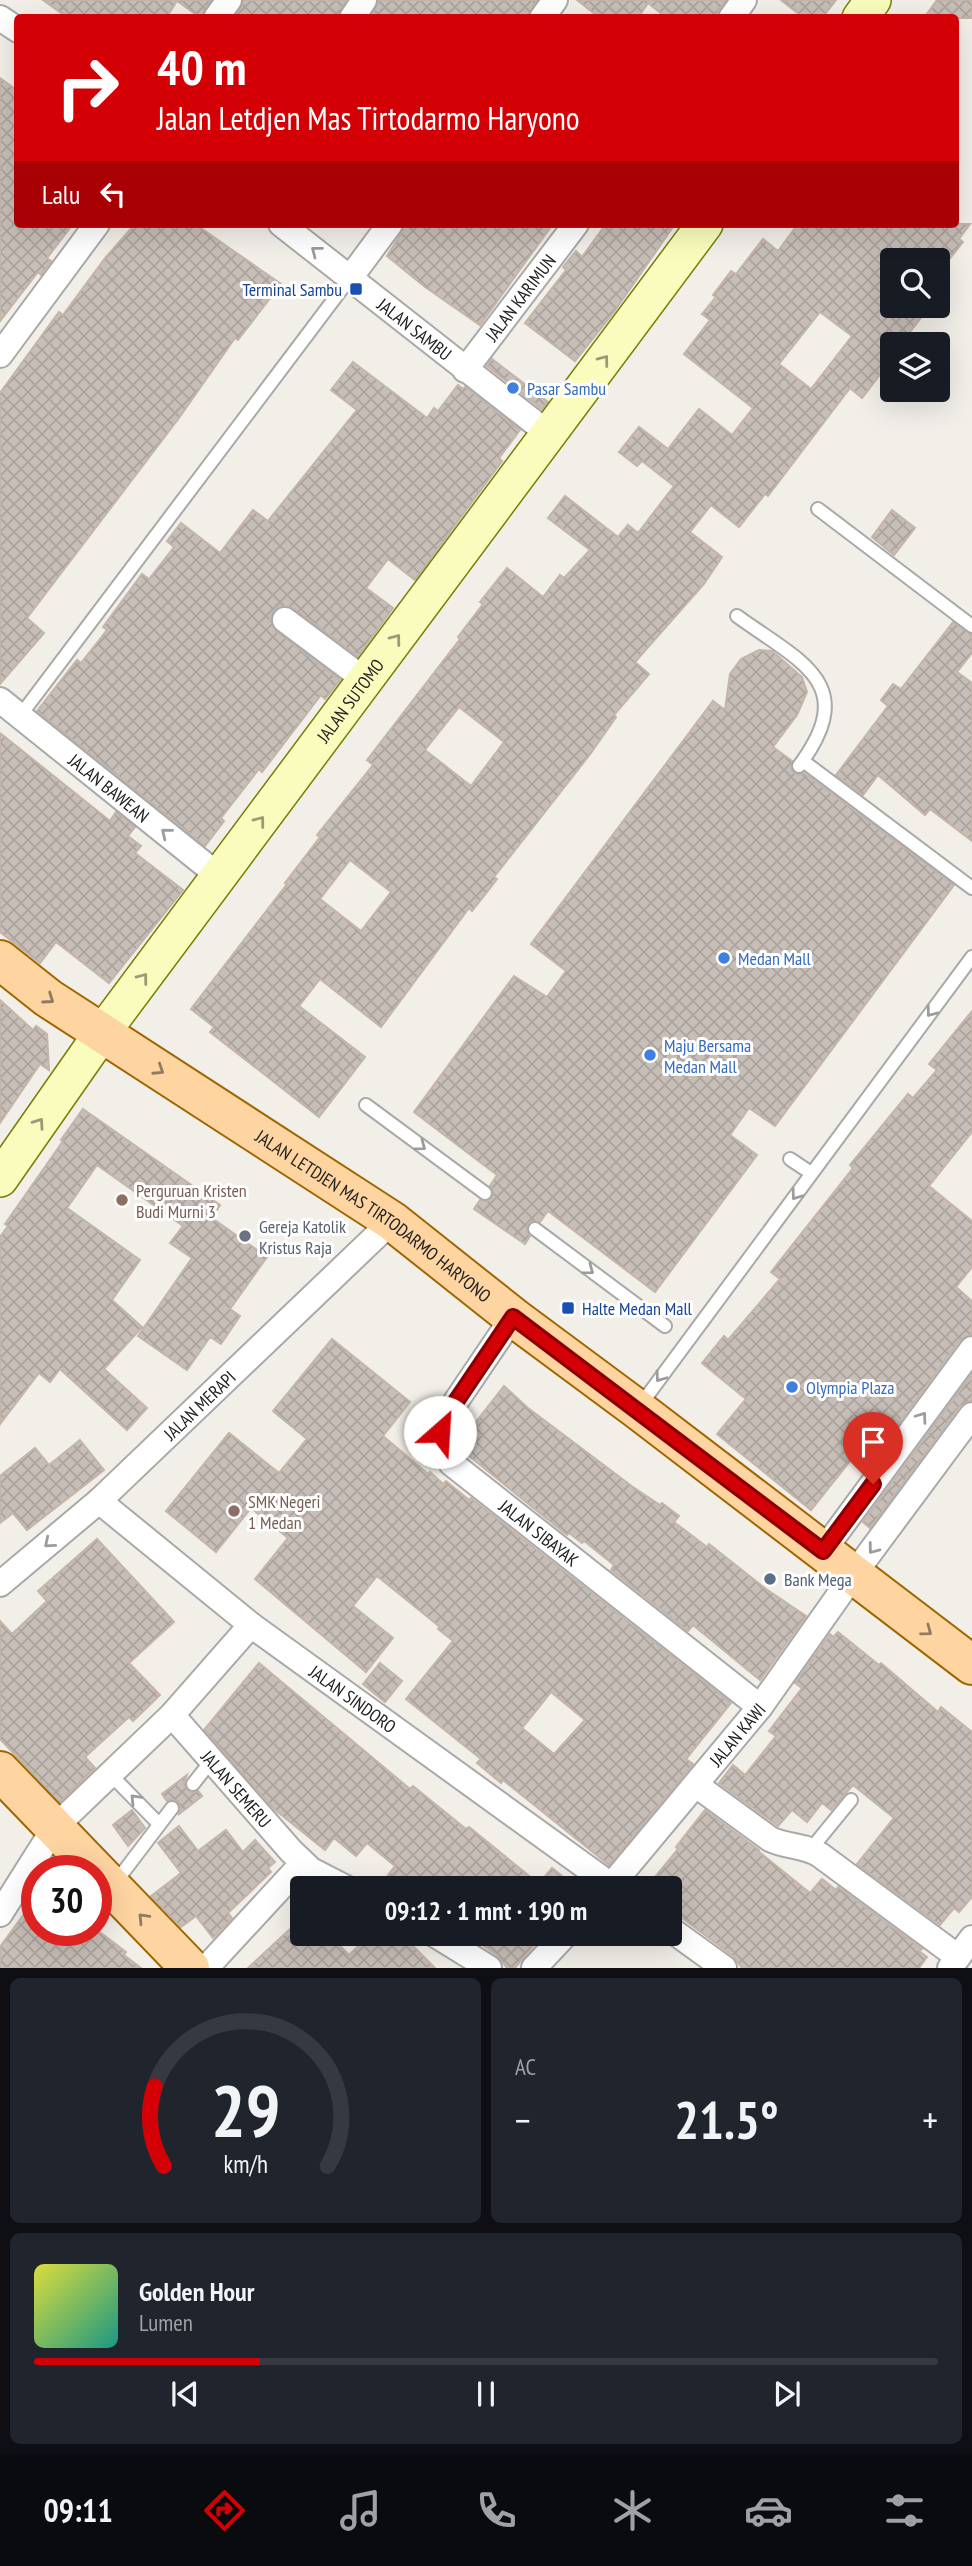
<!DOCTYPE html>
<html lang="id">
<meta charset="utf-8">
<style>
:root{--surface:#171b24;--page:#20242c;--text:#f1f3f6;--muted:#9ea1a6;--line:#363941;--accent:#d30005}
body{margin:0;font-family:"PT Sans Narrow",sans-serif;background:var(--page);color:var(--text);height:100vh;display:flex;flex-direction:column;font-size:26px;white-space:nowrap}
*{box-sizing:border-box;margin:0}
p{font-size:23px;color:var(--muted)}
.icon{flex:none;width:38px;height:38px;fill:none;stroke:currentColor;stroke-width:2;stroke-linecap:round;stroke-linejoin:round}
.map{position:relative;height:1968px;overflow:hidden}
.sheet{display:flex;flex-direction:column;gap:10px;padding:10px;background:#0d0f14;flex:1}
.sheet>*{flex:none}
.guide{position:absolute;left:14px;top:14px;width:945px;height:214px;border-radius:7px;box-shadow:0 7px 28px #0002;background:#d30005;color:#fff;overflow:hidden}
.controls{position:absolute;left:880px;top:248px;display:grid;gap:14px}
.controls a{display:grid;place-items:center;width:70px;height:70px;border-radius:7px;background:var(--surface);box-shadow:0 7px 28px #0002;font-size:35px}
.speed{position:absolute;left:21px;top:1855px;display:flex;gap:14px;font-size:35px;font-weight:700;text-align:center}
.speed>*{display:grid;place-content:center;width:91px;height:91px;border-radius:50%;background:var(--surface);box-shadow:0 7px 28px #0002;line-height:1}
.speed .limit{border:10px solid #d22;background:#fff;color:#111}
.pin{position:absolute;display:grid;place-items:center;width:60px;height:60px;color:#fff;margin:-72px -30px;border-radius:50% 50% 50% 0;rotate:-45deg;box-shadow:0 0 7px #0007}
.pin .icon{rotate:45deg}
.me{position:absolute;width:77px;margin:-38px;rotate:26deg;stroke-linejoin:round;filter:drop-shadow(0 0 5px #0008)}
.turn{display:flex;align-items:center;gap:24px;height:147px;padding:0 28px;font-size:32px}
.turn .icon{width:91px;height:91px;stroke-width:2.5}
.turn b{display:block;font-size:49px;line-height:60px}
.then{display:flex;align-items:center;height:66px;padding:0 28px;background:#0003;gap:14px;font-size:26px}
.big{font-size:52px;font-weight:700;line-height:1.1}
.sheet .card{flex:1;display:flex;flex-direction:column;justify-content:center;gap:10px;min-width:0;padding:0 24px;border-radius:10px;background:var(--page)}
.sheet .dial{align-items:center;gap:0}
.dial svg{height:182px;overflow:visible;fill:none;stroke:var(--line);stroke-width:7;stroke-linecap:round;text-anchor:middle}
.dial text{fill:var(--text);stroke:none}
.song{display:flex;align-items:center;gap:21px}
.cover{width:84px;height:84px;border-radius:10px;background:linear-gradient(135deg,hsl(60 70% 55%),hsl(170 70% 35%))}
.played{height:7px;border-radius:4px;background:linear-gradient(90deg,var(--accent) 25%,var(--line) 25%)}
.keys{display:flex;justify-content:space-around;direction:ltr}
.heat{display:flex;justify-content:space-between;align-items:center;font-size:38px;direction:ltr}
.sheet .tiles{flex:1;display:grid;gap:10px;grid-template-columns:1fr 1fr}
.card:last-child{grid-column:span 2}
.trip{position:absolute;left:290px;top:1876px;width:392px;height:70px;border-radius:7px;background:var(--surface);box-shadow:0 7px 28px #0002;font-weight:700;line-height:70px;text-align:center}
.tabs{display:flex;height:112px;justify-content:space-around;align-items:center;background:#090b0e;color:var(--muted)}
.tabs .icon{width:49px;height:49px}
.tabs .current{color:var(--accent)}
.tabs b{font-size:32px;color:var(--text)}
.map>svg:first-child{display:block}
.building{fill:url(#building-cross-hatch);stroke:#c4b5aa;stroke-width:2;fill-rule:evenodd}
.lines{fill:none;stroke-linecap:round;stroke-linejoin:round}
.service-casing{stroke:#a9a9a9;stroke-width:16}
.minor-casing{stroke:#a9a9a9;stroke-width:28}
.secondary-casing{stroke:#757f02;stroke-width:38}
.primary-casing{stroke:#9f6600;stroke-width:42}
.service{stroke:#fff;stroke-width:12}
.minor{stroke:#fff;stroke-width:24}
.secondary{stroke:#fafcbd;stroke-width:35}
.primary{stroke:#fed4a1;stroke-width:38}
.oneway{stroke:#9c9c9c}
.oneway2{stroke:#999a77}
.oneway3{stroke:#907b62}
.route-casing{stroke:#890003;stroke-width:18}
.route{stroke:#d30005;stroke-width:12}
.transit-dot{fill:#1a4fb4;stroke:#fff;stroke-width:2.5}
.shop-dot{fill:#3f7fe0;stroke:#fff;stroke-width:2.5}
.education-dot{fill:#8d6e63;stroke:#fff;stroke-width:2.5}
.worship-dot{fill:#6b7280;stroke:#fff;stroke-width:2.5}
.service-dot{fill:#5c6f8a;stroke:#fff;stroke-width:2.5}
.labels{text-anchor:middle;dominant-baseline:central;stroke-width:6;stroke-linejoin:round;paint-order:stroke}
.transit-label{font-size:18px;fill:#164399;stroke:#fff;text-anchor:end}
.street-label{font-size:18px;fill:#222;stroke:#fff}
.shop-label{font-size:18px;fill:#366cbe;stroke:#fff;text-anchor:start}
.education-label{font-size:18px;fill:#785e54;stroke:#fff;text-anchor:start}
.worship-label{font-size:18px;fill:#5b616d;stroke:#fff;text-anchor:start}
.service-label{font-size:18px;fill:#4e5e75;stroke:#fff;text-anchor:start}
</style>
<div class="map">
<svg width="972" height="1968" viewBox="0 0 972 1968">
<defs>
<pattern id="building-cross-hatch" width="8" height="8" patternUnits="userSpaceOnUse" patternTransform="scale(1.75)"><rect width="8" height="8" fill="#c7beb7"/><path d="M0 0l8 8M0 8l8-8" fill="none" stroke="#aba39d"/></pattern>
</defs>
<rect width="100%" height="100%" fill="#f2eee8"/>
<g class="building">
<path d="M43,0H211L201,18L177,1L166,18H68Z"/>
<path d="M244,0H346L337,18H235Z"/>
<path d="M379,0H537L526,18H370Z"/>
<path d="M577,0H726L713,18H667L648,3L638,18H600Z"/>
<path d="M781,0H836L822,18H804Z"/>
<path d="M937,0H972V18H924Z"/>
<path d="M0,78L18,91V224H73L47,258L51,261L41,275L38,272L0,321Z"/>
<path d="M135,224H195L281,284L238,340L235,338L179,418L27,618L44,633L0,684V393L59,312L63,315L106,257Z"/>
<path d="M405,224H553L480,325L425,287L387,256L402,232Z"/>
<path d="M606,224H675L614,312L575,361L525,323L566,270L563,267L576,251L582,257Z"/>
<path d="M798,224H970L959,239L963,242L948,261H892V306H930L900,345H892V359L862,398L850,388L768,496L765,494L739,527L711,505L690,532L722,557L704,584L635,662L649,674L614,715L616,717L591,753L494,877L497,879L484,896L472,911L469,908L381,1027L320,979L299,1006L365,1057L319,1117L210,1032L214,1027L191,1009L287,884L285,883L320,837L317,835L373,765L367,760L460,639L458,637L483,604L480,602L507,568L543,597L560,575L564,578L590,550L548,518L565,496L618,537L628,525L638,533L674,486L642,461L637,466L619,452L639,427L668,449L699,409L732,435L753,408L684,354L710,320L702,314L716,297L713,295L731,271L736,274L763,239L778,251ZM820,312L852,336L811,389L779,364ZM459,707L504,742L471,786L425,750ZM350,860L391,892L361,931L320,899Z"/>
<path d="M492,359L548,402L542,409L487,366Z"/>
<path d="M353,362L427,418L434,408L438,411L458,385L463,389L465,387L520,430L499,458L502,461L415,580L388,559L366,588L393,608L358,656L293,608L280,606L274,611L270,619L276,631L340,680L325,699L321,695L262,772L259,769L221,818L224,821L205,846L37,711L77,660L81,663L107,630L103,627L142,574L149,579L174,547L167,541L181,523L220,553L253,510L268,521L357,410L331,390Z"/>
<path d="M892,510L915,528L894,555L872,537Z"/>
<path d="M953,622L972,635V653L957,672L972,683V841L930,809L925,815L878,775L863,795L836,775L888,706L881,700L893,684L901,689Z"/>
<path d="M759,650L772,651L802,677L807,692L797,715L773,747L792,761V771L798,775L804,773L954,885L775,1126L749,1108L730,1135L757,1155L655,1292L548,1211L540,1222L532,1221L528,1224L527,1232L530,1236L525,1244L474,1209L480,1200L488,1201L492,1198L493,1190L490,1186L497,1175L414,1112L514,976L547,997L566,971L531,944L713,701L725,710L730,674L741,659Z"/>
<path d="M0,733L110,821L116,812L135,827L128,836L141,846L135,853L183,890L109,983L56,942L40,963L0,932Z"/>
<path d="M0,1000L33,1030L36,1026L47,1034L49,1070L40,1064L0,1123Z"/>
<path d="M972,1011V1132L929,1186L972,1221V1267L956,1287L972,1301V1334L960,1340L879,1450L867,1440L811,1510L717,1434L746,1399L702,1363L724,1336L728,1340L780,1279L771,1272L853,1168L850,1165L908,1094L913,1098L937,1070L929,1064Z"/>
<path d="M83,1109L220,1205L212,1218L267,1257L230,1309L240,1316L221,1344L210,1337L187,1370L138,1336L192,1258L170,1243L183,1226L97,1165L67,1208L140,1260L112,1300L142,1327L104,1369L147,1408L127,1430L60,1369L50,1382L39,1373L0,1424V1237L8,1226L5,1224L63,1141L61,1140Z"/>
<path d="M332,1339L410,1402L383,1436L428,1474L430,1472L443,1484L446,1481L469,1500L471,1498L731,1703L686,1759L693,1764L609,1865L503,1780L501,1783L477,1763L481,1759L406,1699L453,1641L438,1629L440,1627L377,1576L353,1606L393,1638L366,1672L255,1579L288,1538L251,1508L216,1552L166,1511L229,1433L279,1473L307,1439L273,1411ZM551,1692L585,1720L554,1754L522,1728Z"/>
<path d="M972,1374V1400L960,1406L870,1528L863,1522Z"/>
<path d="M504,1386L528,1408L633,1487L660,1505L662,1503L679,1516L674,1522L707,1547L709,1544L766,1589L806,1616L760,1680L693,1625L688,1631L611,1570L614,1565L584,1541L582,1543L569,1533L567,1535L459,1448L458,1445Z"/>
<path d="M80,1440L104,1470L27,1530L13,1513L0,1523V1476L35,1448L49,1465Z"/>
<path d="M97,1539L174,1622L129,1663L160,1695L133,1721L129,1717L85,1757L95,1768L60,1802L0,1739V1621L12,1634L47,1601L38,1591Z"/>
<path d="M838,1632L879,1665L881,1663L938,1712L941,1707L972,1732V1897L959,1912L954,1908L940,1925L857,1864L894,1818L853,1785L831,1810L822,1803L807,1822L792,1810L778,1826L719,1783L733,1765L745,1775L776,1736L769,1731L802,1688L795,1683L830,1634L833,1637Z"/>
<path d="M259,1663L410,1789L413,1786L466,1829L469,1827L539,1884L552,1868L577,1888H378L395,1866L367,1843L356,1856L334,1838L325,1850L274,1809L204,1730Z"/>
<path d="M380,1663L402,1681L385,1702L363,1684Z"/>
<path d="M187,1775L184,1783L187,1790L192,1793L198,1791L202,1796L178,1815L181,1808L178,1802L172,1799L167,1801L162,1794Z"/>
<path d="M132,1810L145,1828L128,1846L113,1825Z"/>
<path d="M705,1810L759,1850L758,1851L810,1893L822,1879L836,1890L838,1887L922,1949L919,1951L927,1957L919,1968H742L733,1956L670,1909V1888H646L678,1849L676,1847Z"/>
<path d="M179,1826L198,1851L226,1830L243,1852L255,1840L275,1862L268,1868L271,1872L228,1913L232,1918L213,1938L196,1916L181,1927L151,1896L181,1873L158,1843Z"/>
<path d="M37,1896V1930H97L126,1952L124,1955L141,1968H0V1947Z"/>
<path d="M303,1917V1934H329L349,1955L371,1934H401L435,1968H248Z"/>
<path d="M466,1934H543L515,1968H507L497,1955Z"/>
</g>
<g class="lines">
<defs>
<g id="service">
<path d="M818,509L972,626"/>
<path d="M737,616C800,662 861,683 799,766"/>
<path d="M20,716L350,278"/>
<path d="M803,761L972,888"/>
<path d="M366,1105L485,1193"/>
<path d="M790,1159L811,1173"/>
<path d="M535,1229L665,1326"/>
<path d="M639,1407L972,957"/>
<path d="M110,1774L159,1824"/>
<path d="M193,1784L212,1760"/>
<path d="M811,1849L851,1800"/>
<path d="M115,1883L172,1808"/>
</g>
<g id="minor">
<path d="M0,18L18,30"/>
<path d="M216,18L229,0"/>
<path d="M352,18L364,0"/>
<path d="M542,18L555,0"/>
<path d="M731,18L744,0"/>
<path id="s1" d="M281,224L549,434"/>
<path d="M350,278L390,224"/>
<path d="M0,355L97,224"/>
<path id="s2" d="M465,370L576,224"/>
<path d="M285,620L365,680"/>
<path id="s3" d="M0,700L219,876"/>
<path id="s4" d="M513,1317L442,1422C440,1438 442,1450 451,1463L760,1707"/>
<path id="s5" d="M99,1501L251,1625L615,1888"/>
<path d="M823,1551L972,1349"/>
<path id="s6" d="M0,1584L99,1501L392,1221"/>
<path id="s7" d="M172,1715L291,1851L311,1870L346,1888"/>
<path d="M696,1785L770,1839C786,1847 805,1845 820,1855L958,1957"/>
<path id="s8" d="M609,1888L760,1707L854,1574L972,1415"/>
<path d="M0,1914L55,1827L172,1715L251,1625"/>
<path d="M670,1929L724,1968"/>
<path d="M434,1934L489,1968"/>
<path d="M206,1968L303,1863"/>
<path d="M534,1968L566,1934"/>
<path d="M950,1968L972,1938"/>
</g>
<g id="secondary">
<path d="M860,18L873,0"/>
<path id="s9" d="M0,1179L102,1033L705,224"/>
</g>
<g id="primary">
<path id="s10" d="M0,960L48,998L392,1221L513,1317L637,1409L972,1665"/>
<path d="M0,1771L190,1968"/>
</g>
</defs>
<use href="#service" class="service-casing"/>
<use href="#minor" class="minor-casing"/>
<use href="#secondary" class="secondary-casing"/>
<use href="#primary" class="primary-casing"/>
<use href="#service" class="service"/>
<use href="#minor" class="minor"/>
<use href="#secondary" class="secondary"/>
<use href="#primary" class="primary"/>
</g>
<defs><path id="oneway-chevron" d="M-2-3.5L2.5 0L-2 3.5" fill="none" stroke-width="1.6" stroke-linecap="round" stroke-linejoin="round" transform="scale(1.75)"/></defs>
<g class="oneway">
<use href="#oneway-chevron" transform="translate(316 251) rotate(-142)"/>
<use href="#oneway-chevron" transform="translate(166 833) rotate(-141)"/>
<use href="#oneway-chevron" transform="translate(931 1012) rotate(127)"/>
<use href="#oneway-chevron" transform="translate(421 1146) rotate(37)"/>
<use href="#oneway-chevron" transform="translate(796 1195) rotate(126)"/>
<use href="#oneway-chevron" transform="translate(589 1270) rotate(37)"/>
<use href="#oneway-chevron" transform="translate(660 1377) rotate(126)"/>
<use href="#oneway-chevron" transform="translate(922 1417) rotate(-54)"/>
<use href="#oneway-chevron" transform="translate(49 1543) rotate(140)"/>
<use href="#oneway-chevron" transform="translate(873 1549) rotate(127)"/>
<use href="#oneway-chevron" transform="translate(135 1799) rotate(-134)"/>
</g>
<g class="oneway2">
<use href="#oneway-chevron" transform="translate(604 360) rotate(-53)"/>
<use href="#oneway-chevron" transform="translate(396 639) rotate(-53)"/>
<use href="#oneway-chevron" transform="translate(260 821) rotate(-53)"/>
<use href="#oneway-chevron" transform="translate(143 978) rotate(-53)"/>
<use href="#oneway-chevron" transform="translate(39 1123) rotate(-55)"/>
</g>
<g class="oneway3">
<use href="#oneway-chevron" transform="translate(49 999) rotate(35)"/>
<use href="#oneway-chevron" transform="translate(159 1070) rotate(33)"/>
<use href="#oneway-chevron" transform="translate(927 1631) rotate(37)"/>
<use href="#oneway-chevron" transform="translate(143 1918) rotate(-134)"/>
</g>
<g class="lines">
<defs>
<path id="route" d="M440,1432L442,1422L513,1317L823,1551L873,1484"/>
</defs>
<use href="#route" class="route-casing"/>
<use href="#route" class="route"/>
</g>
<g class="transit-dot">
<rect x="349" y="282" width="14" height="14" rx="3.5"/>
<rect x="561" y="1301" width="14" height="14" rx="3.5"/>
</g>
<g class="shop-dot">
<circle cx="513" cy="388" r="7"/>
<circle cx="724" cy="958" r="7"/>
<circle cx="650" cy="1055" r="7"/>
<circle cx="792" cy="1387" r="7"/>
</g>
<g class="education-dot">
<circle cx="122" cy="1200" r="7"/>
<circle cx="234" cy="1511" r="7"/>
</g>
<circle class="worship-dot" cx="245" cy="1236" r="7"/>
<circle class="service-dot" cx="770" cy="1579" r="7"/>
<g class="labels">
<g class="transit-label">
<text x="342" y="289">Terminal Sambu</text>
<text x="582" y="1308" text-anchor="start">Halte Medan Mall</text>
</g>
<g class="street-label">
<text stroke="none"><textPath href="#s2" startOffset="91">JALAN KARIMUN</textPath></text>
<text stroke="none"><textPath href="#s1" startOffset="170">JALAN SAMBU</textPath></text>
<text stroke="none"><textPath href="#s9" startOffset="593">JALAN SUTOMO</textPath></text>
<text stroke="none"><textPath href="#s3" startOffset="140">JALAN BAWEAN</textPath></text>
<text stroke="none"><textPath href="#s10" startOffset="453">JALAN LETDJEN MAS TIRTODARMO HARYONO</textPath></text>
<text stroke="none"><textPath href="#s6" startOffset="268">JALAN MERAPI</textPath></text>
<text stroke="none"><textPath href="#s4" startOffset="282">JALAN SIBAYAK</textPath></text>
<text stroke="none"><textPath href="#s5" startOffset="322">JALAN SINDORO</textPath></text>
<text stroke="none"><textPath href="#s8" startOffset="200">JALAN KAWI</textPath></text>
<text stroke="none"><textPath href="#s7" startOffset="98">JALAN SEMERU</textPath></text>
</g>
<g class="shop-label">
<text x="527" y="388">Pasar Sambu</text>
<text x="738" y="958">Medan Mall</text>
<text x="664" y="1045">Maju Bersama<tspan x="664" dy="21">Medan Mall</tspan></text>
<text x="806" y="1387">Olympia Plaza</text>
</g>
<g class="education-label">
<text x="136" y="1190">Perguruan Kristen<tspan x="136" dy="21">Budi Murni 3</tspan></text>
<text x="248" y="1501">SMK Negeri<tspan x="248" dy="21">1 Medan</tspan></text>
</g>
<g class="worship-label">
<text x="259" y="1226">Gereja Katolik<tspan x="259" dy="21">Kristus Raja</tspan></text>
</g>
<g class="service-label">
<text x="784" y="1579">Bank Mega</text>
</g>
</g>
</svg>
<div class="controls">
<a><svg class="icon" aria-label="search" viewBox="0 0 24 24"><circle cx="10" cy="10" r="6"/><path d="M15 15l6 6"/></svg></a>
<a><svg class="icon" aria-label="layers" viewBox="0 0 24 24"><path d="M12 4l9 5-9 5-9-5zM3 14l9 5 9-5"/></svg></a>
</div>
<div class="speed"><div class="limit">30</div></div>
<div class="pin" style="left:873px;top:1484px;background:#d93025"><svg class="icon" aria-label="arrive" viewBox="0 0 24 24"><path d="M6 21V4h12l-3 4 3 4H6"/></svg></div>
<svg class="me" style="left:440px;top:1432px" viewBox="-20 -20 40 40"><circle r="19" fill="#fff"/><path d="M0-13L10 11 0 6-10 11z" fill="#d30005"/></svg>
<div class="trip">09:12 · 1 mnt · 190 m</div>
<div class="guide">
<div class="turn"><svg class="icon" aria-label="right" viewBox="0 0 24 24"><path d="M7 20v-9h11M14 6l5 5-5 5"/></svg><div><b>40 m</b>Jalan Letdjen Mas Tirtodarmo Haryono</div></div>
<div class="then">Lalu<svg class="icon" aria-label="left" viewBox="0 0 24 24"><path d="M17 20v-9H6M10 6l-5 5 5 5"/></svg></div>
</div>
</div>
<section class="sheet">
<div class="tiles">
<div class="card dial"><svg viewBox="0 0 100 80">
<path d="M14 69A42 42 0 1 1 86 69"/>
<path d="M14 69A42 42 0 0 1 10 34" stroke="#d30005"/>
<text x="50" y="56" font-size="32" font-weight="700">29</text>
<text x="50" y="72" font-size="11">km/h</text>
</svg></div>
<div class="card"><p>AC</p>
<div class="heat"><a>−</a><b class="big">21.5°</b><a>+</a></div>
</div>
<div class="card">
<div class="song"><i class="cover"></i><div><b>Golden Hour</b><p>Lumen</p></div></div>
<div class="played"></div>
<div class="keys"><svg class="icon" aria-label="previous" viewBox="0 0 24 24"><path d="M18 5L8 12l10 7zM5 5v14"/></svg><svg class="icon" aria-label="pause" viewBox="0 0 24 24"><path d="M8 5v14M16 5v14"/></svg><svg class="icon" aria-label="next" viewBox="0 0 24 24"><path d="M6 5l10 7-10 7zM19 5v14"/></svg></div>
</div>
</div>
</section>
<nav class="tabs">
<b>09:11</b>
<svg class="icon current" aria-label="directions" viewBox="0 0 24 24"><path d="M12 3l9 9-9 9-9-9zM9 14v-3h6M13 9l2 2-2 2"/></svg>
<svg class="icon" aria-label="music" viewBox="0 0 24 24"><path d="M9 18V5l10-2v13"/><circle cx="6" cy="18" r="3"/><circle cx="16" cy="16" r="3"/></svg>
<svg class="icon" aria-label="phone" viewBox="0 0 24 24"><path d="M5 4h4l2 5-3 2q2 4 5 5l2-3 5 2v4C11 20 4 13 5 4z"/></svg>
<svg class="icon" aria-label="climate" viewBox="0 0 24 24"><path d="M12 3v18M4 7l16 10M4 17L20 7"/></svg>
<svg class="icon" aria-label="car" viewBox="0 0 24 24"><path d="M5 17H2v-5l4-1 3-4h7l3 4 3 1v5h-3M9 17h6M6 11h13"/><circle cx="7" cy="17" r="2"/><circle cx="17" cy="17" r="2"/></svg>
<svg class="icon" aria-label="filters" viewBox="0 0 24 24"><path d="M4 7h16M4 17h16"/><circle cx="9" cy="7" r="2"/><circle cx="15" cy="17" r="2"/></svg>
</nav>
